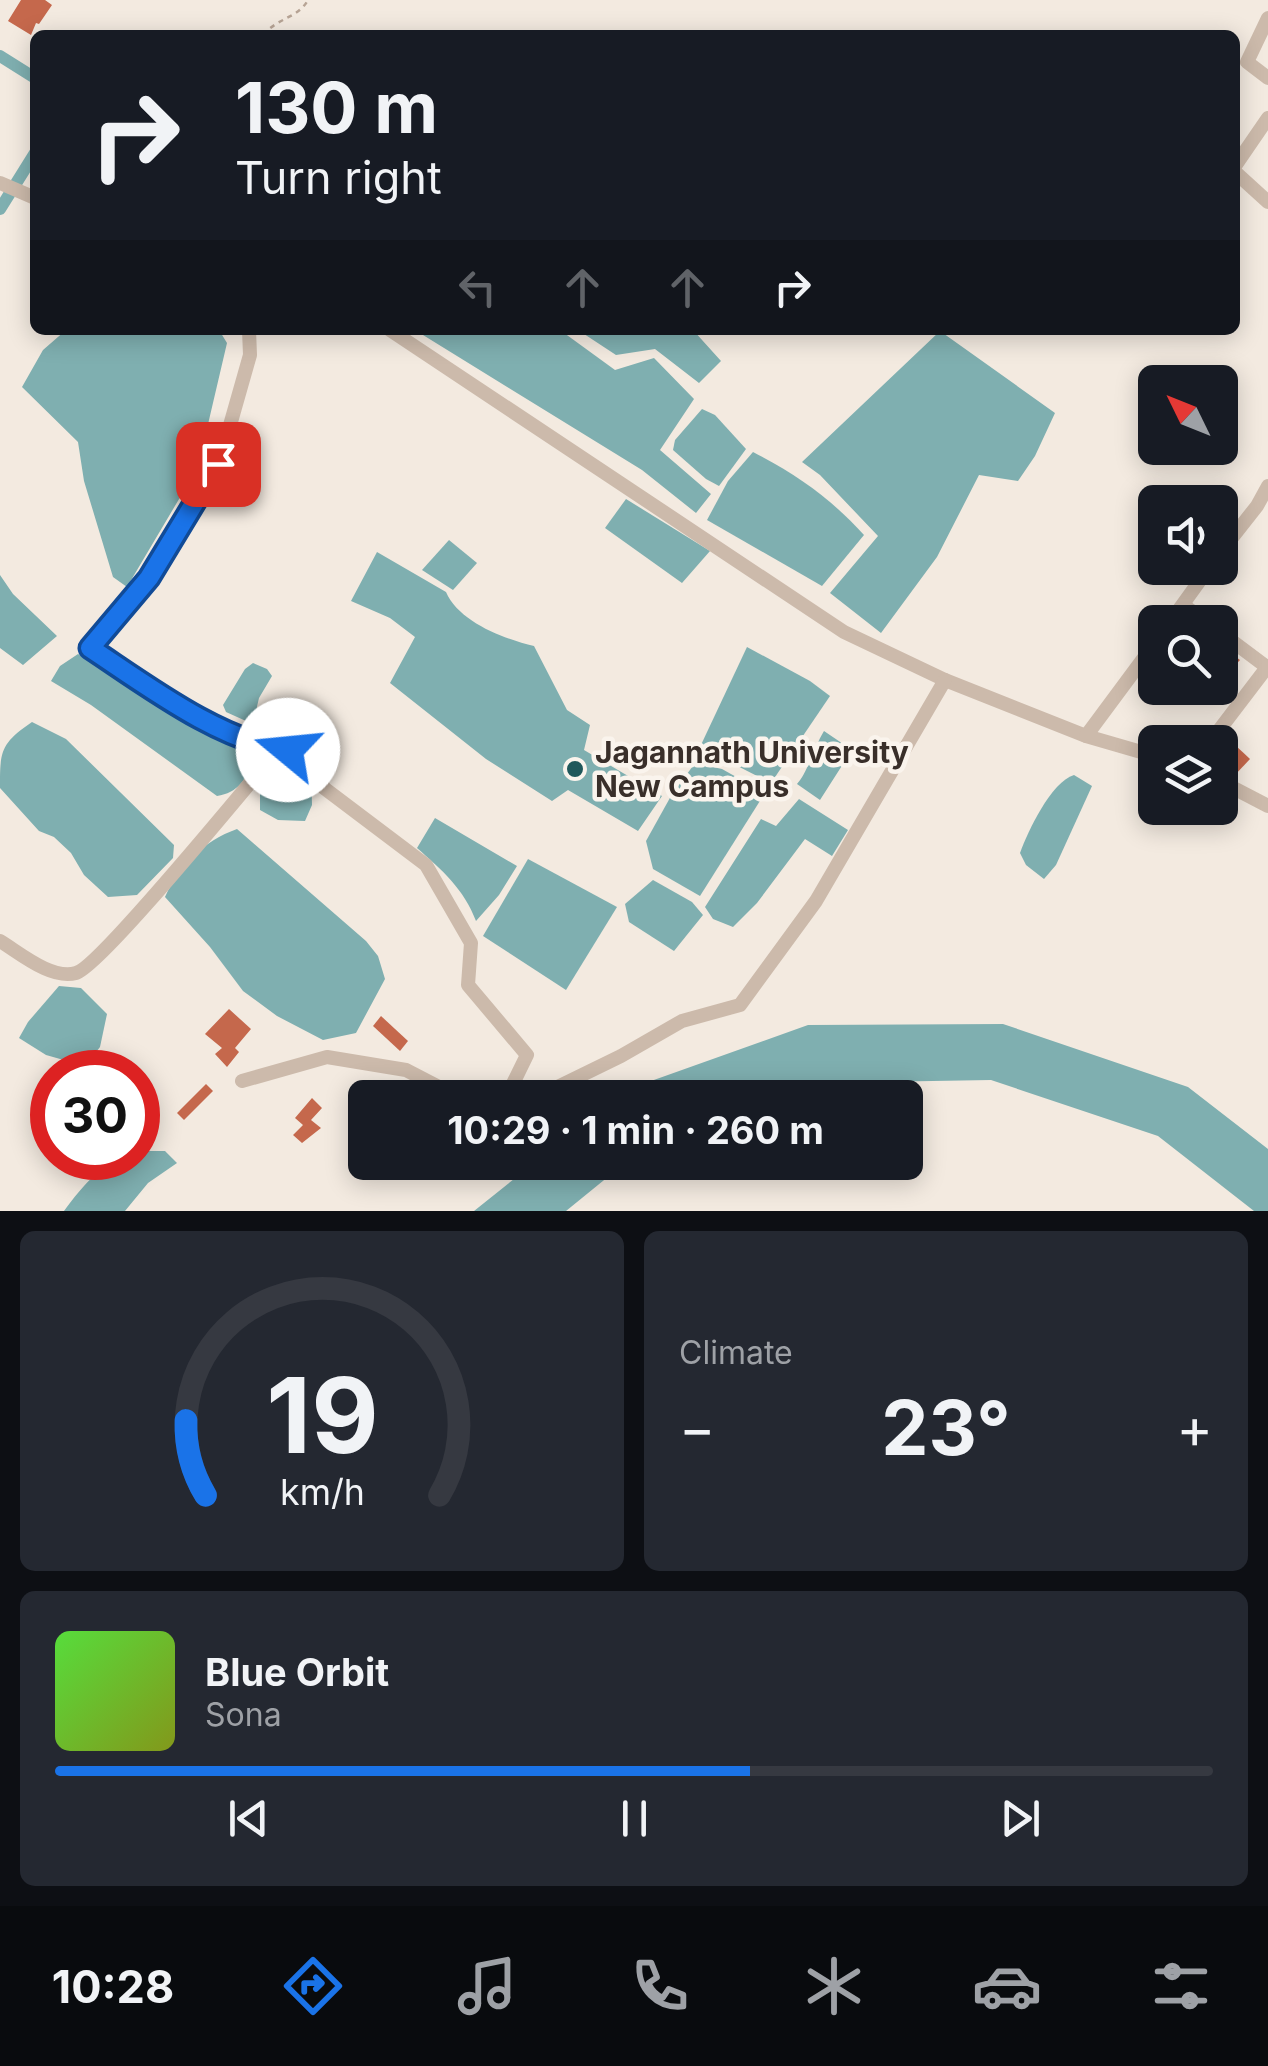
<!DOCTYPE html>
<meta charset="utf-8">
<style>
:root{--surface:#171b24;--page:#242831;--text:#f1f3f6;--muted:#9ea1a6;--line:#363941;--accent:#1a73e8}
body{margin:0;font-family:Inter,sans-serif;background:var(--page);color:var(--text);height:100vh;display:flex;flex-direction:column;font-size:38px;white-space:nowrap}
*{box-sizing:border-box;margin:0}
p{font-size:32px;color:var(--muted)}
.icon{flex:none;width:55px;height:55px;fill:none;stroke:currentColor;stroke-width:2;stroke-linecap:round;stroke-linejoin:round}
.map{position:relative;height:1211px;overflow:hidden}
.details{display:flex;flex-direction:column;gap:20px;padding:20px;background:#0d0f14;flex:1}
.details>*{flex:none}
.guide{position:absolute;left:30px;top:30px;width:1210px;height:305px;border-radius:15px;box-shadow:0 5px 25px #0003;background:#171b24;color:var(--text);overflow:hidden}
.needle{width:65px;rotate:313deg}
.buttons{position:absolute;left:1138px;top:365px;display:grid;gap:20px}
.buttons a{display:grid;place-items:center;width:100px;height:100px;border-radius:15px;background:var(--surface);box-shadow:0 5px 25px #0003;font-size:50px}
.speed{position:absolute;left:30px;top:1050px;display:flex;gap:20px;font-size:50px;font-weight:700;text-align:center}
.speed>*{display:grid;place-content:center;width:130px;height:130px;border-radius:50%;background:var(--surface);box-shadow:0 5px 25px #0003;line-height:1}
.speed .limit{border:15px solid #d22;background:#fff;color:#111}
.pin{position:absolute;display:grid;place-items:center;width:85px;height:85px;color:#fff;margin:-42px;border-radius:20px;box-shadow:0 5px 15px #0006}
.me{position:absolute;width:110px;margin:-55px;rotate:287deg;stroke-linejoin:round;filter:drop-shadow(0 0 8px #0008)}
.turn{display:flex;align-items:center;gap:35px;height:210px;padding:0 40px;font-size:45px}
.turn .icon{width:130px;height:130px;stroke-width:2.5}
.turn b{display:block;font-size:70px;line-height:85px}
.lanes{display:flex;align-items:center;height:95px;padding:0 40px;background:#0003;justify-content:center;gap:50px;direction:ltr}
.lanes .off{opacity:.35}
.big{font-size:75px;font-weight:700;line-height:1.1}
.details .widget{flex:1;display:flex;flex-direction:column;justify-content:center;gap:15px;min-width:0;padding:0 35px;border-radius:15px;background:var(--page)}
.details .dial{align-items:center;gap:0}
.dial svg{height:260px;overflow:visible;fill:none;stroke:var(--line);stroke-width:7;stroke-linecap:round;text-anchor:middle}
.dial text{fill:var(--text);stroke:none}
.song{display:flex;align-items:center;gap:30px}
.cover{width:120px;height:120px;border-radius:15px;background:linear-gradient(135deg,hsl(110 70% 55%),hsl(70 70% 35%))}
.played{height:10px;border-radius:5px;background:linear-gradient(90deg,var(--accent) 60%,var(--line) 60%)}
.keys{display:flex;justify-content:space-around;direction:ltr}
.heat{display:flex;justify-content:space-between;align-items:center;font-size:55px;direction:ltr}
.details .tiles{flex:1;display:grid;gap:20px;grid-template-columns:1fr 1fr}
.widget:last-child{grid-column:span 2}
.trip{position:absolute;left:348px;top:1080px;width:575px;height:100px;border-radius:15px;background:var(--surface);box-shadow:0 5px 25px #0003;font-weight:700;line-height:100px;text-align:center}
.menu{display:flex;height:160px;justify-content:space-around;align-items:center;background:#090b0e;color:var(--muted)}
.menu .icon{width:70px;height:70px}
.menu .active{color:var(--accent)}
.menu b{font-size:45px;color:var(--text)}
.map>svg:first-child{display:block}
.water{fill:#7fafb0}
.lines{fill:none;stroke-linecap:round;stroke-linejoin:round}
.canal{stroke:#7fafb0;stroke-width:12}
.building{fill:#c5684c}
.path{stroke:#b7a495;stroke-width:2.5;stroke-dasharray:5 5;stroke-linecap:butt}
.street{stroke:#ccbaab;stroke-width:14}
.route-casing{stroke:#114b97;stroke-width:25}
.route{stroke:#1a73e8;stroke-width:18}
.poi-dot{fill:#20585b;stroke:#faf4ed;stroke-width:4}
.labels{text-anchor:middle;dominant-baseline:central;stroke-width:9;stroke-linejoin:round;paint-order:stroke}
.poi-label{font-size:30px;font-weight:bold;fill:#392f2a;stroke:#faf4ed;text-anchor:start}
</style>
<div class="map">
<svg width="1268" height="1211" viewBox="0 0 1268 1211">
<rect width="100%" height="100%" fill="#f3eae0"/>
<g class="water">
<path d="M66,330H219L227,343L198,467L127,587L113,577L84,481L78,442L22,387L43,350Z"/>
<path d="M426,330H560L615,370L654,358L694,399L660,450L711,494L696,513L642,470L423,335Z"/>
<path d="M578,330H693L721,361L699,383L655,349L616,355Z"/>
<path d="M940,331L1055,413L1035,456L1018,481L979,475L937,557L881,633L830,593L878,536L820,475L802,462Z"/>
<path d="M702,409L715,415L746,449L719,486L706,479L673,450L675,440Z"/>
<path d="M753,452C798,475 830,498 864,535L822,586L707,520L728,481Z"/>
<path d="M626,499L710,551L682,583L605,528Z"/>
<path d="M449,540L477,563L453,590L422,570Z"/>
<path d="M377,552L446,592C459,622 504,639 534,646L567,710L590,725L584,750L662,796L638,831L568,790L552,801L486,759L390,683L415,637L390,618L351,601Z"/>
<path d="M0,575L13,594L57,636L23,665L0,648Z"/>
<path d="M747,647L810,681L830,696L771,783L700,747Z"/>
<path d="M78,654L179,720L255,749C250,772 243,792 217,796L91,705L51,681L60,666Z"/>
<path d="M253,663L267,669L272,676L259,698L255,715L246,721L226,712L223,705L245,669Z"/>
<path d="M32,722L66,739L174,845L173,858L137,895L108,897L84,875L71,853L54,837L39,831L0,788C0,751 0,744 32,722Z"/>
<path d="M824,731L852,750L820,800L797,784C808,772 814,747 824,731Z"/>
<path d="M284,760L301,762L311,769L312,805L305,821L278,820L260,810V793Z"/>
<path d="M695,763L722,769L765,793L700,896L653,869L646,841L671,796Z"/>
<path d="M1074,775L1092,786L1056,865L1044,879L1026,865L1020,853C1028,831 1051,782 1074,775Z"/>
<path d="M799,799L848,830L832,856L805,839L757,903L733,927L713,919L705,907L761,819L776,826Z"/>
<path d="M435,818L517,866L499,895L476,921C464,889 442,870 417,848Z"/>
<path d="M237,829L366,941L378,956L385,979L356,1033L323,1040L277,1016L243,991L210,947L165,897C180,865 203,841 237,829Z"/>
<path d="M528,859L617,907L566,990L483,936Z"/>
<path d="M653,880L692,902L703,915L674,951L629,922L625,904Z"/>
<path d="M59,986L81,988L107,1014L100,1047L85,1066L46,1055L19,1038L28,1022Z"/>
<path d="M1003,1024L1188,1087L1268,1149V1211H1254L1158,1136L991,1080L815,1083L774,1097H615L623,1091L808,1025Z"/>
<path d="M138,1151H165L177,1163L148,1183L125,1211H64C83,1186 103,1158 138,1158Z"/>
<path d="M534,1163V1162L625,1163L566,1211H474Z"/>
</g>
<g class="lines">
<g class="canal">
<path d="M0,56L35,78"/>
<path d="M0,209L35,153"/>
</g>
</g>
<g class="building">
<path d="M21,0H45L52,5L39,24L36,23L31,35L8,21Z"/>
<path d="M1232,654L1240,660L1225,676L1237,689L1227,702L1214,689L1220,688V667Z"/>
<path d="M1234,744L1250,759L1234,776L1220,763V758Z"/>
<path d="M229,1009L251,1029L235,1048L239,1052L227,1067L215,1054L222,1048L205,1034Z"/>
<path d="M381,1016L408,1041L400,1051L373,1026Z"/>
<path d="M206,1084L213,1091L184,1120L177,1113Z"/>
<path d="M312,1098L322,1108L311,1120L321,1128L302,1143L293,1135L303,1125L295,1118Z"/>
</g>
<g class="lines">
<path class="path" d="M263,35C279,17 298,18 308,0"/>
<g class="street">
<path d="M1268,18L1247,62L1268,78"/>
<path d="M1235,166L1268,118"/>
<path d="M1235,172L1268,202"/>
<path d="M0,183L35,198"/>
<path d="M390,330L844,632L945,680L1086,736L1155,756"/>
<path d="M1220,553L1257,506L1268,486"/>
<path d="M1183,605L1207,622"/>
<path d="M1170,622L1209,568"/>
<path d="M1220,632L1268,668"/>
<path d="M1086,736L1155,643"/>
<path d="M1210,742L1268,666"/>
<path d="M266,748L310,753L324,788L426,865L471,943L468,985L527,1055L506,1098"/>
<path d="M1220,781L1268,806"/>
<path d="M0,941C20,953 51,980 76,973C99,967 235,800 261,770L266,748L178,707L90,647L149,577L219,464L250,355L249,330"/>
<path d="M242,1081L327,1057L406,1070L460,1098"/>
<path d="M535,1098L621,1056L682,1021L740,1005L816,901L945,680"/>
</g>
</g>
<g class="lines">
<defs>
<path id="route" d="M218,464L149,578L90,648C146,685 221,742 288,750"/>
</defs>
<use href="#route" class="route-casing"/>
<use href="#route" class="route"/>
</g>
<circle class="poi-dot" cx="575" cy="769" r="10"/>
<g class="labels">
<g class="poi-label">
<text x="595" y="752">Jagannath University<tspan x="595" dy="34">New Campus</tspan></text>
</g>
</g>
</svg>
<div class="buttons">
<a><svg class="needle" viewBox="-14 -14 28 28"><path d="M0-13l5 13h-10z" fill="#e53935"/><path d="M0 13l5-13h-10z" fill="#9ea1a6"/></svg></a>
<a><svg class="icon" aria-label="sound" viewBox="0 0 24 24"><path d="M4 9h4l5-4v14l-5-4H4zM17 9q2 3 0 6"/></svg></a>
<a><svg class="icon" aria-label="search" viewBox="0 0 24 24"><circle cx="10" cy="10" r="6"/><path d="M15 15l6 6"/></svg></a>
<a><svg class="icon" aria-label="layers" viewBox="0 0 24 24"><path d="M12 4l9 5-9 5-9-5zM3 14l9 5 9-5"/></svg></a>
</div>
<div class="speed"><div class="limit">30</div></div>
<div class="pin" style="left:218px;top:464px;background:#d93025"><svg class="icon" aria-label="arrive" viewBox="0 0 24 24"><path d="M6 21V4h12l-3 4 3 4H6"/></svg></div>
<svg class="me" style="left:288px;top:750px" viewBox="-20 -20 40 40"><circle r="19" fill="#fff"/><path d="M0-13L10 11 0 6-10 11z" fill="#1a73e8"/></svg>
<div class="trip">10:29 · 1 min · 260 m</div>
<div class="guide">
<div class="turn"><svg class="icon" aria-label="right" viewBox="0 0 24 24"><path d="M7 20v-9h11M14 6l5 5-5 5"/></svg><div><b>130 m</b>Turn right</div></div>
<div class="lanes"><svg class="icon off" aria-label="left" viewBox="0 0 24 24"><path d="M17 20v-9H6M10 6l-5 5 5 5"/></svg><svg class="icon off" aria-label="ahead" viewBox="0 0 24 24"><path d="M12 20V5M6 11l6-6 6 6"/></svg><svg class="icon off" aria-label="ahead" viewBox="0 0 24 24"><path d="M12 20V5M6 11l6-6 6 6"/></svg><svg class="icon" aria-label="right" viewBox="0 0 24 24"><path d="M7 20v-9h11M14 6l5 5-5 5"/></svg></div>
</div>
</div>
<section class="details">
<div class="tiles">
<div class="widget dial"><svg viewBox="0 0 100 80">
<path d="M14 69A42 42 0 1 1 86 69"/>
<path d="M14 69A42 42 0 0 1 8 46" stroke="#1a73e8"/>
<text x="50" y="56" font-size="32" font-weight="700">19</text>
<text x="50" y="72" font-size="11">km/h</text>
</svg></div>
<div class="widget"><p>Climate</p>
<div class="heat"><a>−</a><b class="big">23°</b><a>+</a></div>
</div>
<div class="widget">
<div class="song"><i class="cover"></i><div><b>Blue Orbit</b><p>Sona</p></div></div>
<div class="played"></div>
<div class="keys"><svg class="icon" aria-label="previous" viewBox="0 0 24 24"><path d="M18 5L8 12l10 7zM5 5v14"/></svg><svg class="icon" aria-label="pause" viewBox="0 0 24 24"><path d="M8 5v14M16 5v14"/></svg><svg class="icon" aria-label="next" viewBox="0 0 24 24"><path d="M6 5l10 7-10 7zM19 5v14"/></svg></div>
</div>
</div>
</section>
<nav class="menu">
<b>10:28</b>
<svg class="icon active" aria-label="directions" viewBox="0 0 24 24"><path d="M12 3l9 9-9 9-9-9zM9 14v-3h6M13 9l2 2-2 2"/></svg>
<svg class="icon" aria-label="music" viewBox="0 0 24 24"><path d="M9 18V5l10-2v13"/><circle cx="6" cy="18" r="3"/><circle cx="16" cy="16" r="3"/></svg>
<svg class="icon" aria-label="phone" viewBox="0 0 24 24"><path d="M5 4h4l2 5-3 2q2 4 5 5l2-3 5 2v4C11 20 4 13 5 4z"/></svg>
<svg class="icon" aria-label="climate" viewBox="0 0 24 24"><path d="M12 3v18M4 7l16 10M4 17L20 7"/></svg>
<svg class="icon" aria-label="car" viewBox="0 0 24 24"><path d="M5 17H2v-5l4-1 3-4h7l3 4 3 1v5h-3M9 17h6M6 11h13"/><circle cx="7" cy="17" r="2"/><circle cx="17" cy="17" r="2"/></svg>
<svg class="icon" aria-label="filters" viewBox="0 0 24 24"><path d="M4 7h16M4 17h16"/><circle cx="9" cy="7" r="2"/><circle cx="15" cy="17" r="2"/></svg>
</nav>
